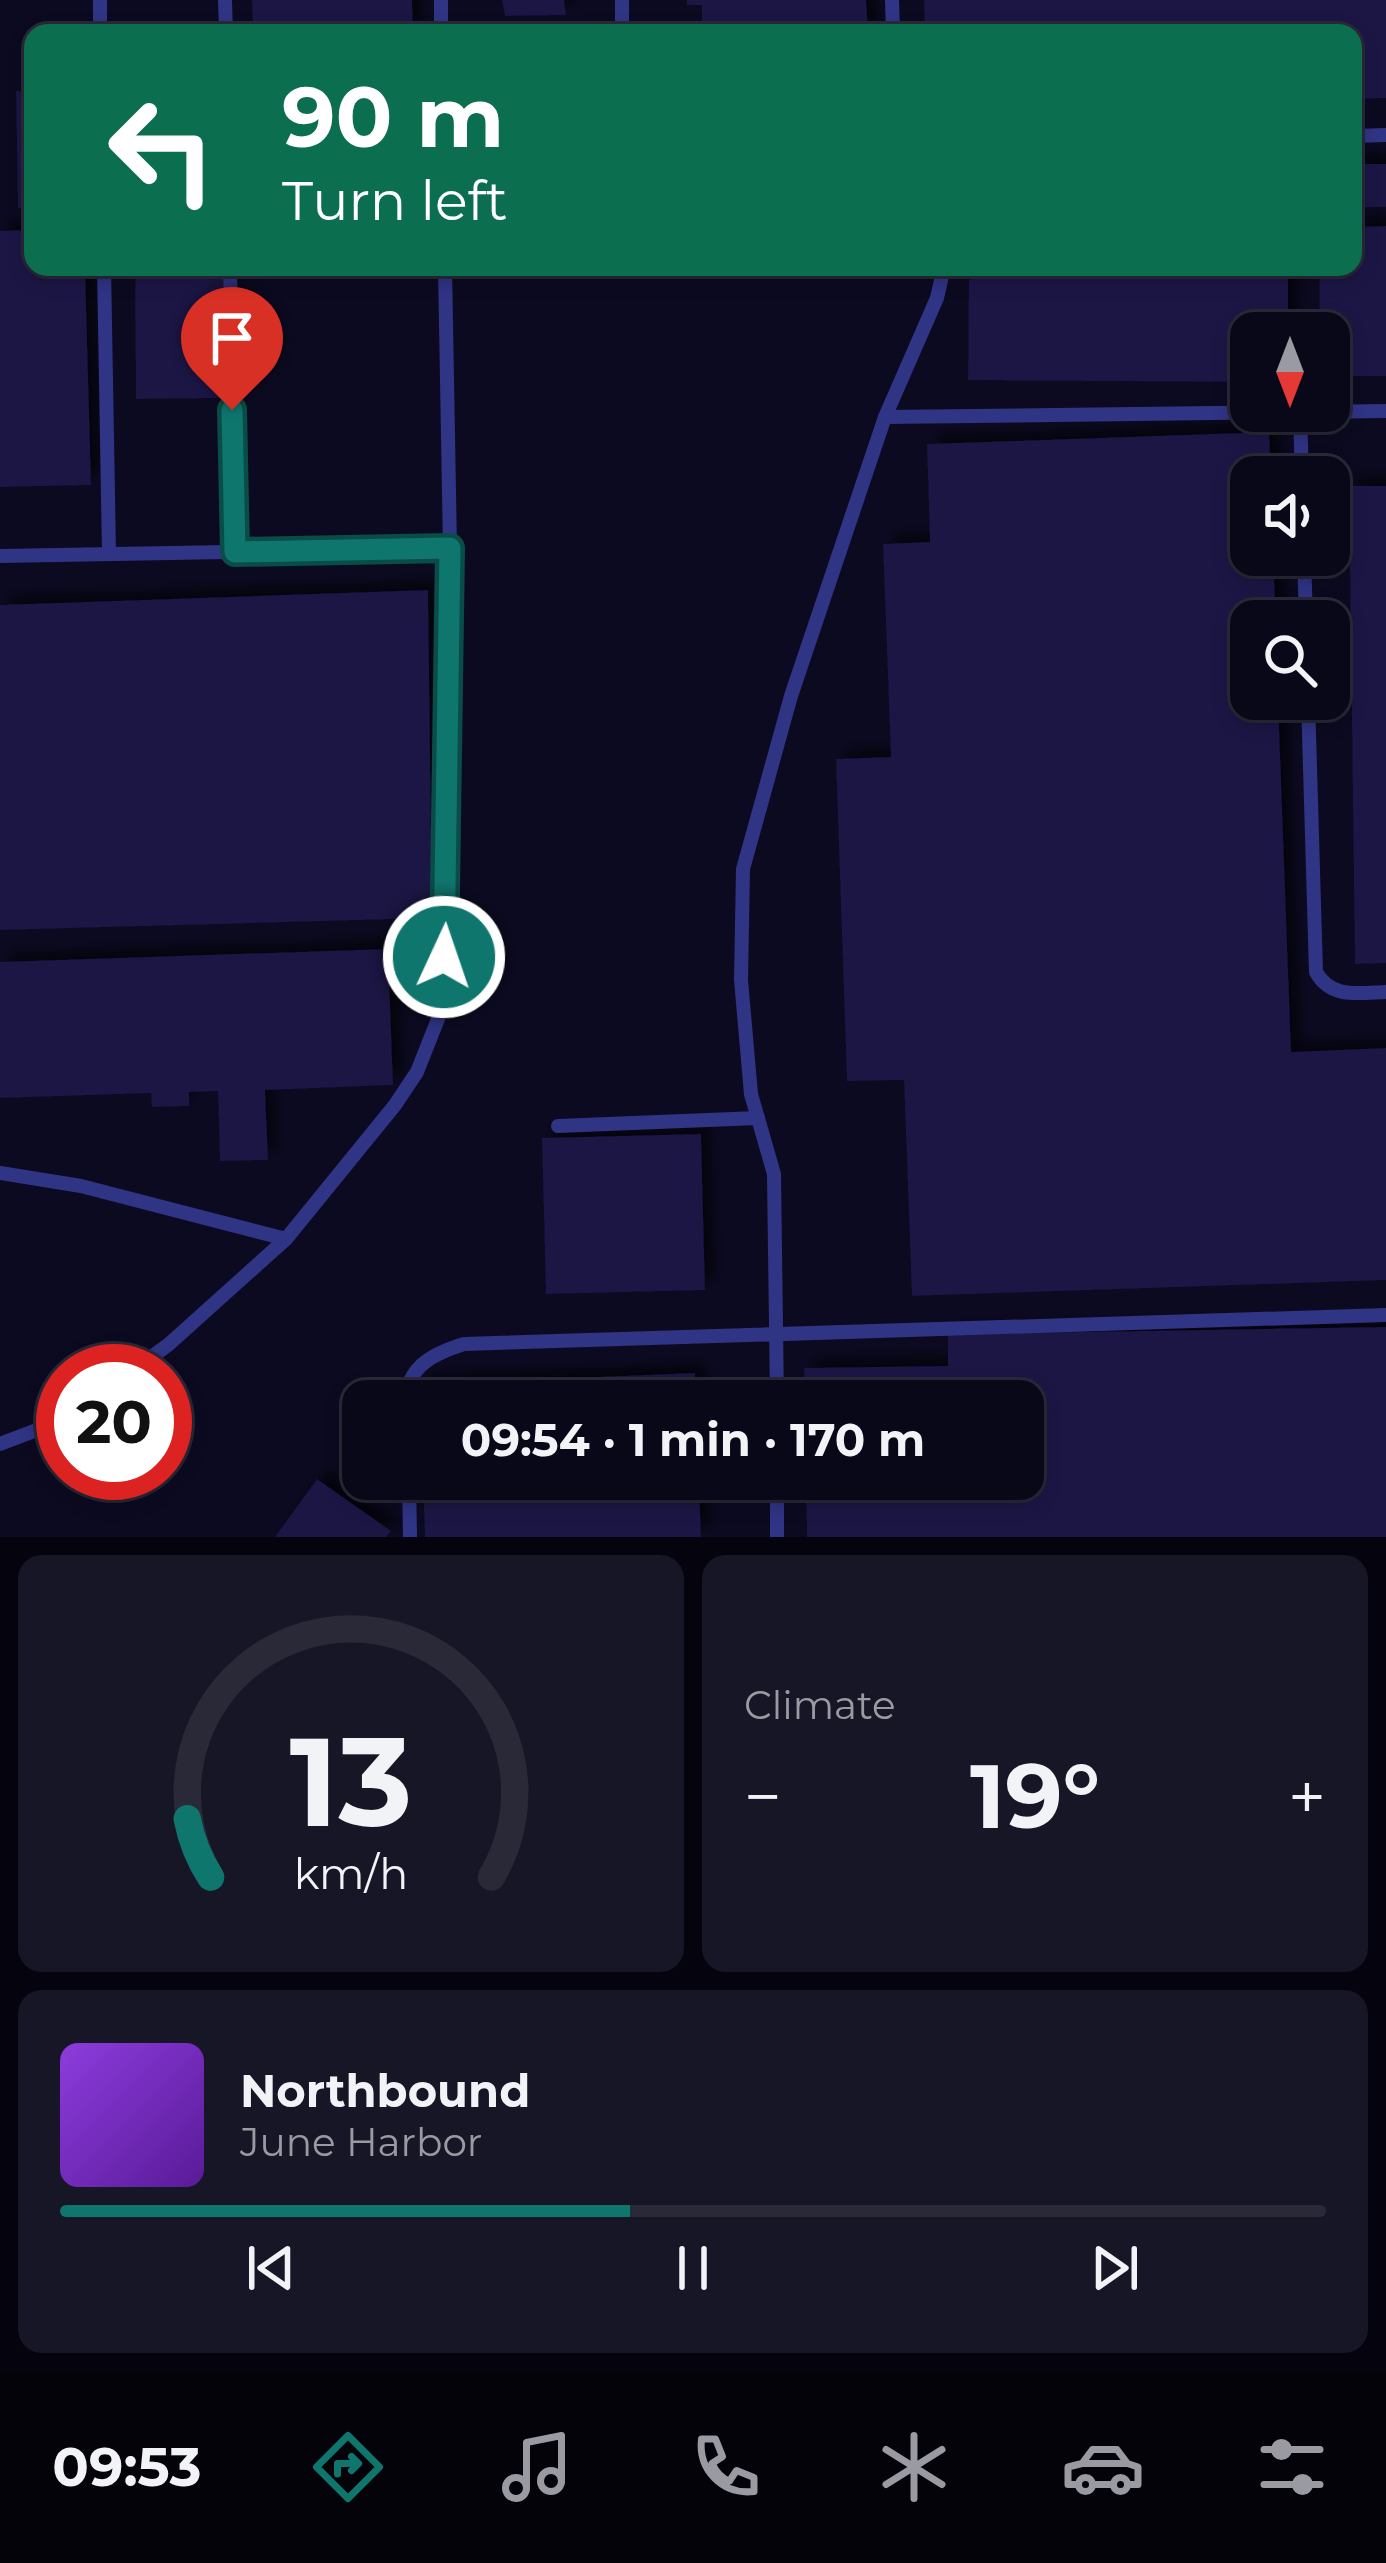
<!DOCTYPE html>
<meta charset="utf-8">
<style>
:root{--surface:#090819;--page:#171626;--text:#f1f3f6;--muted:#999aa2;--line:#292938;--accent:#0f766e}
body{margin:0;font-family:Montserrat,sans-serif;background:var(--page);color:var(--text);height:100vh;display:flex;flex-direction:column;font-size:45px;white-space:nowrap}
*{box-sizing:border-box;margin:0}
p{font-size:39px;color:var(--muted)}
.icon{flex:none;width:66px;height:66px;fill:none;stroke:currentColor;stroke-width:2;stroke-linecap:round;stroke-linejoin:round}
.map{position:relative;height:1537px;overflow:hidden}
.side{display:flex;flex-direction:column;gap:18px;padding:18px;background:#05040e;flex:1}
.side>*{flex:none}
.top-card{position:absolute;left:24px;top:24px;width:1338px;height:252px;border-radius:24px;box-shadow:0 6px 18px #0003,0 0 0 3px var(--line);background:#0b6e4f;color:#fff;overflow:hidden}
.needle{width:78px;rotate:180deg}
.fabs{position:absolute;left:1230px;top:312px;display:grid;gap:24px}
.fabs a{display:grid;place-items:center;width:120px;height:120px;border-radius:24px;background:var(--surface);box-shadow:0 6px 18px #0003,0 0 0 3px var(--line);font-size:60px}
.speed{position:absolute;left:36px;top:1344px;display:flex;gap:24px;font-size:60px;font-weight:700;text-align:center}
.speed>*{display:grid;place-content:center;width:156px;height:156px;border-radius:50%;background:var(--surface);box-shadow:0 6px 18px #0003,0 0 0 3px var(--line);line-height:1}
.speed .limit{border:18px solid #d22;background:#fff;color:#111}
.pin{position:absolute;display:grid;place-items:center;width:102px;height:102px;color:#fff;margin:-123px -51px;border-radius:50% 50% 50% 0;rotate:-45deg;box-shadow:0 0 12px #0007}
.pin .icon{rotate:45deg}
.me{position:absolute;width:132px;margin:-66px;rotate:3deg;stroke-linejoin:round;filter:drop-shadow(0 0 9px #0008)}
.turn{display:flex;align-items:center;gap:42px;height:252px;padding:0 60px;font-size:54px}
.turn .icon{width:156px;height:156px;stroke-width:2.5}
.turn b{display:block;font-size:84px;line-height:102px}
.big{font-size:90px;font-weight:700;line-height:1.1}
.side .tile{flex:1;display:flex;flex-direction:column;justify-content:center;gap:18px;min-width:0;padding:0 42px;border-radius:24px;background:var(--page)}
.side .dial{align-items:center;gap:0}
.dial svg{height:312px;overflow:visible;fill:none;stroke:var(--line);stroke-width:7;stroke-linecap:round;text-anchor:middle}
.dial text{fill:var(--text);stroke:none}
.song{display:flex;align-items:center;gap:36px}
.cover{width:144px;height:144px;border-radius:18px;background:linear-gradient(135deg,hsl(270 70% 55%),hsl(270 70% 35%))}
.played{height:12px;border-radius:6px;background:linear-gradient(90deg,var(--accent) 45%,var(--line) 45%)}
.keys{display:flex;justify-content:space-around;direction:ltr}
.heat{display:flex;justify-content:space-between;align-items:center;font-size:66px;direction:ltr}
.side .tiles{flex:1;display:grid;gap:18px;grid-template-columns:1fr 1fr}
.tile:last-child{grid-column:span 2}
.trip{position:absolute;left:342px;top:1380px;width:702px;height:120px;border-radius:24px;background:var(--surface);box-shadow:0 6px 18px #0003,0 0 0 3px var(--line);font-weight:700;line-height:120px;text-align:center}
.menu{display:flex;height:192px;justify-content:space-around;align-items:center;background:#04030a;color:var(--muted)}
.menu .icon{width:84px;height:84px}
.menu .current{color:var(--accent)}
.menu b{font-size:54px;color:var(--text)}
.map>svg:first-child{display:block}
.building{fill:#1a1444;filter:url(#shadow)}
.lines{fill:none;stroke-linecap:round;stroke-linejoin:round}
.service{stroke:#303485;stroke-width:14}
.route-casing{stroke:#0a4d48;stroke-width:30}
.route{stroke:#0f766e;stroke-width:21}
</style>
<div class="map">
<svg width="1386" height="1537" viewBox="0 0 1386 1537">
<defs>
<filter id="shadow"><feDropShadow dx="10" dy="-10" stdDeviation="6" flood-color="#0009"/></filter>
</defs>
<rect width="100%" height="100%" fill="#0c0a21"/>
<g class="building">
<path d="M252,0H412L413,33H253Z"/>
<path d="M502,0H564L566,15L505,16Z"/>
<path d="M687,0H866L868,33H702V5H687Z"/>
<path d="M924,0H1386V98L1353,99V33H925Z"/>
<path d="M16,91H33V208H18Z"/>
<rect x="1353" y="164" width="33" height="43"/>
<path d="M1386,226V376H1329V333H1320L1319,267H1353V227Z"/>
<path d="M33,230V267H85L91,485L0,487V231Z"/>
<path d="M135,267H223L225,398L136,399Z"/>
<path d="M969,267H1288V333H1251V382L968,380Z"/>
<path d="M1269,432L1271,477H1251V555H1273L1276,621H1251V699H1278L1291,1052L1386,1048V1280L912,1296L904,1080L847,1081L836,759L891,757L883,544L930,542L927,444Z"/>
<path d="M1349,486H1386V963L1355,964Z"/>
<path d="M428,590L432,918L0,930V605Z"/>
<path d="M388,949L393,1085L265,1090L268,1160L220,1161L218,1091L189,1092V1106L152,1107L151,1093L0,1098V962Z"/>
<path d="M701,1134L705,1290L546,1294L542,1138Z"/>
<path d="M1386,1327V1537H807L806,1479H1023V1401H805L804,1368L948,1366V1334Z"/>
<path d="M695,1373L696,1401H420V1384Z"/>
<path d="M317,1479L391,1531L386,1537H275Z"/>
<path d="M423,1479H699L701,1537H425Z"/>
</g>
<g class="lines">
<g class="service">
<path d="M100,0V33"/>
<path d="M225,0L226,33"/>
<path d="M441,0V33"/>
<path d="M622,0V33"/>
<path d="M892,0L893,33"/>
<path d="M1353,136L1386,135"/>
<path d="M104,267L109,553"/>
<path d="M230,267L235,552"/>
<path d="M1300,413L1302,477"/>
<path d="M885,417L1386,411"/>
<path d="M1304,555L1306,621"/>
<path d="M0,556L450,548"/>
<path d="M1308,699L1316,972C1331,999 1358,993 1386,992"/>
<path d="M558,1126L758,1118"/>
<path d="M0,1173L81,1186L286,1239"/>
<path d="M132,1371L168,1345L286,1239L395,1105L417,1072L438,1019L447,927L450,548L445,267"/>
<path d="M407,1401C406,1366 435,1353 464,1344L1386,1315"/>
<path d="M777,1401L774,1174L751,1094L741,980L743,869L791,696L885,417L937,298L944,267"/>
<path d="M0,1444L63,1420"/>
<path d="M409,1479L410,1537"/>
<path d="M777,1479V1537"/>
</g>
</g>
<g class="lines">
<defs>
<path id="route" d="M232,410L235,552L450,548L444,957"/>
</defs>
<use href="#route" class="route-casing"/>
<use href="#route" class="route"/>
</g>
</svg>
<div class="fabs">
<a><svg class="needle" viewBox="-14 -14 28 28"><path d="M0-13l5 13h-10z" fill="#e53935"/><path d="M0 13l5-13h-10z" fill="#999aa2"/></svg></a>
<a><svg class="icon" aria-label="sound" viewBox="0 0 24 24"><path d="M4 9h4l5-4v14l-5-4H4zM17 9q2 3 0 6"/></svg></a>
<a><svg class="icon" aria-label="search" viewBox="0 0 24 24"><circle cx="10" cy="10" r="6"/><path d="M15 15l6 6"/></svg></a>
</div>
<div class="speed"><div class="limit">20</div></div>
<div class="pin" style="left:232px;top:410px;background:#d93025"><svg class="icon" aria-label="arrive" viewBox="0 0 24 24"><path d="M6 21V4h12l-3 4 3 4H6"/></svg></div>
<svg class="me" style="left:444px;top:957px" viewBox="-20 -20 40 40"><circle r="17" fill="#0f766e" stroke="#fff" stroke-width="3"/><path d="M0-11L8 9 0 5-8 9z" fill="#fff"/></svg>
<div class="trip">09:54 · 1 min · 170 m</div>
<div class="top-card">
<div class="turn"><svg class="icon" aria-label="left" viewBox="0 0 24 24"><path d="M17 20v-9H6M10 6l-5 5 5 5"/></svg><div><b>90 m</b>Turn left</div></div>
</div>
</div>
<section class="side">
<div class="tiles">
<div class="tile dial"><svg viewBox="0 0 100 80">
<path d="M14 69A42 42 0 1 1 86 69"/>
<path d="M14 69A42 42 0 0 1 8 54" stroke="#0f766e"/>
<text x="50" y="56" font-size="32" font-weight="700">13</text>
<text x="50" y="72" font-size="11">km/h</text>
</svg></div>
<div class="tile"><p>Climate</p>
<div class="heat"><a>−</a><b class="big">19°</b><a>+</a></div>
</div>
<div class="tile">
<div class="song"><i class="cover"></i><div><b>Northbound</b><p>June Harbor</p></div></div>
<div class="played"></div>
<div class="keys"><svg class="icon" aria-label="previous" viewBox="0 0 24 24"><path d="M18 5L8 12l10 7zM5 5v14"/></svg><svg class="icon" aria-label="pause" viewBox="0 0 24 24"><path d="M8 5v14M16 5v14"/></svg><svg class="icon" aria-label="next" viewBox="0 0 24 24"><path d="M6 5l10 7-10 7zM19 5v14"/></svg></div>
</div>
</div>
</section>
<nav class="menu">
<b>09:53</b>
<svg class="icon current" aria-label="directions" viewBox="0 0 24 24"><path d="M12 3l9 9-9 9-9-9zM9 14v-3h6M13 9l2 2-2 2"/></svg>
<svg class="icon" aria-label="music" viewBox="0 0 24 24"><path d="M9 18V5l10-2v13"/><circle cx="6" cy="18" r="3"/><circle cx="16" cy="16" r="3"/></svg>
<svg class="icon" aria-label="phone" viewBox="0 0 24 24"><path d="M5 4h4l2 5-3 2q2 4 5 5l2-3 5 2v4C11 20 4 13 5 4z"/></svg>
<svg class="icon" aria-label="climate" viewBox="0 0 24 24"><path d="M12 3v18M4 7l16 10M4 17L20 7"/></svg>
<svg class="icon" aria-label="car" viewBox="0 0 24 24"><path d="M5 17H2v-5l4-1 3-4h7l3 4 3 1v5h-3M9 17h6M6 11h13"/><circle cx="7" cy="17" r="2"/><circle cx="17" cy="17" r="2"/></svg>
<svg class="icon" aria-label="filters" viewBox="0 0 24 24"><path d="M4 7h16M4 17h16"/><circle cx="9" cy="7" r="2"/><circle cx="15" cy="17" r="2"/></svg>
</nav>
